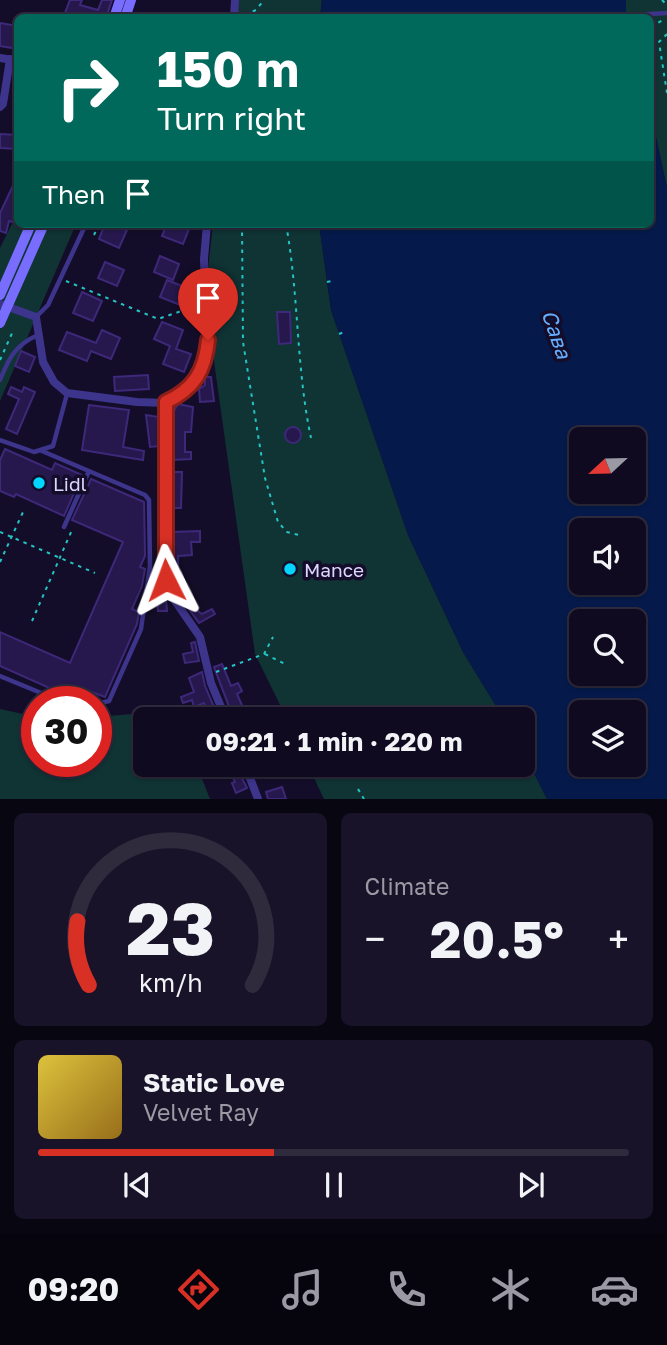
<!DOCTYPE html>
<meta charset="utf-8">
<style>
:root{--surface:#0f0a1f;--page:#181328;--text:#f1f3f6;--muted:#9b9aa4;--line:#2f2b3d;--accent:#d93025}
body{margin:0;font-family:"Golos Text",sans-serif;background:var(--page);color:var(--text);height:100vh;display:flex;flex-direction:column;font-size:26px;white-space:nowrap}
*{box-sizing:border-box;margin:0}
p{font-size:23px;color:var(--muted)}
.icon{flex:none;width:38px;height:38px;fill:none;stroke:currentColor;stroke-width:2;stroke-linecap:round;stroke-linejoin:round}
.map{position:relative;height:799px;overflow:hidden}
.side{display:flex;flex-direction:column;gap:14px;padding:14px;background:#080611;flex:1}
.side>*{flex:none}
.guide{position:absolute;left:14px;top:14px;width:640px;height:214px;border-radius:10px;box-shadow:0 2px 5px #0004,0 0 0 2px var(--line);background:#00695c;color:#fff;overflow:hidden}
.needle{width:46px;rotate:248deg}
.fabs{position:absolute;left:569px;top:427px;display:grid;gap:14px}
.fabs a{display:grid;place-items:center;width:77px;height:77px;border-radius:10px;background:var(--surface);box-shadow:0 2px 5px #0004,0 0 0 2px var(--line);font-size:35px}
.speed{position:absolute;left:21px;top:686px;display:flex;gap:14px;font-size:35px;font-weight:700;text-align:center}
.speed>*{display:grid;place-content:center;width:91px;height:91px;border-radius:50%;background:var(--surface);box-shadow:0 2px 5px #0004,0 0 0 2px var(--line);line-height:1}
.speed .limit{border:10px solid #d22;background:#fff;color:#111}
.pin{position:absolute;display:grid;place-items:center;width:60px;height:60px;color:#fff;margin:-72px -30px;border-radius:50% 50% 50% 0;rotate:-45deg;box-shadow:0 0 7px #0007}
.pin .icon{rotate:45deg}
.me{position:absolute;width:77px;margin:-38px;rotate:357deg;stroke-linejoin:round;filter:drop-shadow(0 0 5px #0008)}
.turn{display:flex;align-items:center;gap:24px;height:147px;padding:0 28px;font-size:32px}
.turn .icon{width:91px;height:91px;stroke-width:2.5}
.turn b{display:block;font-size:49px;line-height:60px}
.then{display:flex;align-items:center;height:66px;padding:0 28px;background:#0003;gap:14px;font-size:26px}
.big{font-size:52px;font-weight:700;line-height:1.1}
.side .card{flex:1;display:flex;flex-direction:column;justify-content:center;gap:10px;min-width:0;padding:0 24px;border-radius:10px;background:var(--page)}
.side .dial{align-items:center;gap:0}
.dial svg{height:182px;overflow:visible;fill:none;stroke:var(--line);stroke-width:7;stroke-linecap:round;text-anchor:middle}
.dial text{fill:var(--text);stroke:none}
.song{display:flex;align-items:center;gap:21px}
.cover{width:84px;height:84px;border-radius:10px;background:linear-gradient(135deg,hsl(50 70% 55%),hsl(40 70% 35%))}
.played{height:7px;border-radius:4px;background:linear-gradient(90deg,var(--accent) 40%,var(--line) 40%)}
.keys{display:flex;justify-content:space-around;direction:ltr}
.heat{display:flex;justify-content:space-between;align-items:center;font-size:38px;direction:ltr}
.side .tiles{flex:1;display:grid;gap:14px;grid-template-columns:1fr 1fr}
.card:last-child{grid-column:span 2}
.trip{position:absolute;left:133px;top:707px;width:402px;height:70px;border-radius:10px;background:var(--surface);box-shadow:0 2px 5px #0004,0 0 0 2px var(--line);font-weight:700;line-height:70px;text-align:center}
.tabs{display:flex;height:112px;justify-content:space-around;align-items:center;background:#06040c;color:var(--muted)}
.tabs .icon{width:49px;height:49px}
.tabs .selected{color:var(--accent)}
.tabs b{font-size:32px;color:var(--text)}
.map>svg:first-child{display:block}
.green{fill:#103334}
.water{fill:#051a4a;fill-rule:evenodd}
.building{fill:#26184c;stroke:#3d287a;stroke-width:2}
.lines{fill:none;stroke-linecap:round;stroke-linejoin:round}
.path{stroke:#24c4c5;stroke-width:2;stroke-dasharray:3.5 5;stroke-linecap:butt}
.service{stroke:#3d348c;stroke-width:4.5}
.minor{stroke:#3d348c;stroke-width:8}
.secondary{stroke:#796dff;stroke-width:10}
.route-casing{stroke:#8d1f18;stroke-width:18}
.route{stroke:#d93025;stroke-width:12}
.poi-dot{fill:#02d6ff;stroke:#140d29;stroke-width:2.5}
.labels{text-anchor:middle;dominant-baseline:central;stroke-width:7;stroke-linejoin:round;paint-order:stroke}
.poi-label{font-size:19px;fill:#ddd6ff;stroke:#140d29;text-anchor:start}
.water-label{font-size:21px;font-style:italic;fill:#64adff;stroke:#140d29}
</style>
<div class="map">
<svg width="667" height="799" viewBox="0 0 667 799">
<rect width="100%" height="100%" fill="#140d29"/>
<g class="green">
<path d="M237,0H322L320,17L235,18Z"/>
<path d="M626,0H667V188L651,114V18L626,17Z"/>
<path d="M17,214L18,224H76L0,401V248Z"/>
<path d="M213,224H319L331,310L408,535L463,652L504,719H287L255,654L212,347L208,270Z"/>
<path d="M0,709L37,717V761H96V717L156,712L157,719H145V765H164L166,778L197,766L210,799H0Z"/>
<path d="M523,751L547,799H324L308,765H523Z"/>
</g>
<g class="water">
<path d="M322,0H626V17H320Z"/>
<path d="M651,114L667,189V799H547L523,751V719H504L463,652L408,535L331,310L319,224H651ZM581,439H634V492H581ZM581,530H634V583H581ZM581,621H634V674H581ZM581,712H634V765H581Z"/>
</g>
<g class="building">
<path d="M70,0H82L80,5L98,10L102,0H112L106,18H63Z"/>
<path d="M0,23L18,26V49L0,46Z"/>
<path d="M0,134L18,135V149L0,148Z"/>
<path d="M18,175V204L13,222L9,221L6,233L0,231V213Z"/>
<path d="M105,224L127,230L119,248L99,239Z"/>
<path d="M167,224H191L183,244L162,236Z"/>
<path d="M160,256L179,264L173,280L154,272Z"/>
<path d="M105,262L124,270L117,286L98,278Z"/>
<path d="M167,280L187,288L180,305L160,297Z"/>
<path d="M82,292L102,301L93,321L73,313Z"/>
<path d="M277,312H290L291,343L279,344Z"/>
<path d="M162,322L183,330L176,349L191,354L184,372L163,364L170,346L154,339Z"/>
<path d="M102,330L120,338L111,359L91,351L87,361L59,350L67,332L96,343Z"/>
<path d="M21,351L35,357L29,372L15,366Z"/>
<path d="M148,375L149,389L115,391L114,377Z"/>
<path d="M205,377H211L214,401L200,402L199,389L205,385Z"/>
<path d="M11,387L22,392L24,387L35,392L17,434L6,429L19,399L8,394Z"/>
<path d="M178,404L193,407L191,432H185V452H191V459L172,460V414Z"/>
<path d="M89,405L129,410L123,447L144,451L143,460L82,450Z"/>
<path d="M146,415L159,417V451V446L150,447Z"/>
<circle cx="293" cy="435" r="8"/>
<path d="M5,449L52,470L55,463L82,475L64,516L16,494L14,497L0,491V460Z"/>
<path d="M172,472H182L181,508H171Z"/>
<path d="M91,479L144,502L145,556L140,567L145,569L142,586L132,609L139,612L137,624L105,697L79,687L74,699L0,666V632L70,663L123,542L72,520Z"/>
<path d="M200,531V542H191L192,555L178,556V573L181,572L195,609L202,614L212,609L215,614L199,623L179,595L171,572V532Z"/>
<path d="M156,565L166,599L167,611H158Z"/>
<path d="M195,642L199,661L185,663L183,654L193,652L191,643Z"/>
<path d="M222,664L231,686L238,683L242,691L237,694L248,719H236L230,709L214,667Z"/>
<path d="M202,672L205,686L219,719H211L204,703L194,707L192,700L183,703L181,697L194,692L189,678Z"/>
<path d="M227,765H235L247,788L236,793L232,783L235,782Z"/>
<path d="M254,765H284L258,775Z"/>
<path d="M282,787L286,799H268L266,792Z"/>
</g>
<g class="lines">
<g class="path">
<path d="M662,0L667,5"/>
<path d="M245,15L256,10L264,0"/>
<path d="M246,15L255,18"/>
<path d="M651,27L663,20"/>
<path d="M667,34L659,42L667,93"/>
<path d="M242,224L243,342L265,478L278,522L287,532L303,536"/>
<path d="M286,224C299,295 296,368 311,438"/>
<path d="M94,235L99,224"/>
<path d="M66,281L158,319L196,306"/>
<path d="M327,282L332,281"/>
<path d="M339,334L344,332"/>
<path d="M0,360L13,331"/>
<path d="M0,532L95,573"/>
<path d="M0,562L24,510"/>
<path d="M32,621L72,530"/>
<path d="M265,654L287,665"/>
<path d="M216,672L264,654L273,637"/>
<path d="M358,789L364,799"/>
</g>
<g class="service">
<path d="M633,15L667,13"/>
<path d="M36,317L48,305L86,224"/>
<path d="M0,380C9,358 15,345 38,335"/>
<path d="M0,440L34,452L53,446L67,394"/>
<path d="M42,451L145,495L149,500L150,566L141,629L109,701L96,704"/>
<path d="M64,527L89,471"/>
<path d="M0,676L63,702"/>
</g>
<g class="minor">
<path d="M234,18L235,0"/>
<path d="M0,58L18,61"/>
<path d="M0,107L3,104L10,59"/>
<path d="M0,304L36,317L43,362L54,382L67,393L137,402L166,403L175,398L194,384L207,359L204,259L207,224"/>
<path d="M166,403L164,573L173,598L200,637L211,683L226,719"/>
<path d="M245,765L258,799"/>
</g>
<g class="secondary">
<path d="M114,18L120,0"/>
<path d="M125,18L131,0"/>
<path d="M0,295L31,224"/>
<path d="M0,323L44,224"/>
</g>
</g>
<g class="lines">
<defs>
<path id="route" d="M166,580V402C194,389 205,371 208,340"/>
</defs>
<use href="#route" class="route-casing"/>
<use href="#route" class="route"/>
</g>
<g class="poi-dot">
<circle cx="39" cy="483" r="7"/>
<circle cx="290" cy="569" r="7"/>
</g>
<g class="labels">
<g class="poi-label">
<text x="53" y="483">Lidl</text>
<text x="304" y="569">Mance</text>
</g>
<g class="water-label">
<text transform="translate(557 334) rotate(71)">Сава</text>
</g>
</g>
</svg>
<div class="fabs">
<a><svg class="needle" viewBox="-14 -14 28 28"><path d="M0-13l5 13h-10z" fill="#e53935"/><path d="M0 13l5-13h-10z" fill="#9b9aa4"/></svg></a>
<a><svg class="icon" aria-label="sound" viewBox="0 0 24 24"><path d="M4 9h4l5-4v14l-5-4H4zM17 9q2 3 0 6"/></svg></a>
<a><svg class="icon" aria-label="search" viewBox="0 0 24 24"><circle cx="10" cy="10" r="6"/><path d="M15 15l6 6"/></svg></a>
<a><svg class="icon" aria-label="layers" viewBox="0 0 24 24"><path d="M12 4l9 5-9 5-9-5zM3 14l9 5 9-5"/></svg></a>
</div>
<div class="speed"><div class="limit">30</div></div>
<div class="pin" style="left:208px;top:340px;background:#d93025"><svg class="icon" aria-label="arrive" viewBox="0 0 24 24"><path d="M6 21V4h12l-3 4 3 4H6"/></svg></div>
<svg class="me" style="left:166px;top:580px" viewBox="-20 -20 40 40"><path d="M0-17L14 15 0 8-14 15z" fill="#d93025" stroke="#fff" stroke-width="4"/></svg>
<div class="trip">09:21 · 1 min · 220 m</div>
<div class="guide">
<div class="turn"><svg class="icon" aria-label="right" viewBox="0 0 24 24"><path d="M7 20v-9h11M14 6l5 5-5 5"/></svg><div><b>150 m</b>Turn right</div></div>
<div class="then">Then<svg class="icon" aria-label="arrive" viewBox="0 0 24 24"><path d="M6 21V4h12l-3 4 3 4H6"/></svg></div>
</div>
</div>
<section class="side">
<div class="tiles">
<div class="card dial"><svg viewBox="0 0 100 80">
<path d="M14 69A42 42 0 1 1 86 69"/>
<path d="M14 69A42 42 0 0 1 9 41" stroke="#d93025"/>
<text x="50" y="56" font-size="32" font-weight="700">23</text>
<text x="50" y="72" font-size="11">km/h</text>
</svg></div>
<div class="card"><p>Climate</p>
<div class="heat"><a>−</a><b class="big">20.5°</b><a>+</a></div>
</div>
<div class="card">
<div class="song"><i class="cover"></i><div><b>Static Love</b><p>Velvet Ray</p></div></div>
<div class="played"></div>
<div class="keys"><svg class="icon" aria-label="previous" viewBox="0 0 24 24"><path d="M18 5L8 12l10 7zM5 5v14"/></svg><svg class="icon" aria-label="pause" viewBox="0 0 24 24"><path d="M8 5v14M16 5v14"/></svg><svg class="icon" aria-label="next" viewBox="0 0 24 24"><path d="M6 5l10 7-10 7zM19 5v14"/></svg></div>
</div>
</div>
</section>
<nav class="tabs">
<b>09:20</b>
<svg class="icon selected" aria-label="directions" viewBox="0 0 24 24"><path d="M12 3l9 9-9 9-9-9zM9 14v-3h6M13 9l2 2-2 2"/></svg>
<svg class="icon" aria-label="music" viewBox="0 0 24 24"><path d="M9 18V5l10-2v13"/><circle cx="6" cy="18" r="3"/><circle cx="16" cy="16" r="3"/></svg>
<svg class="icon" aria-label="phone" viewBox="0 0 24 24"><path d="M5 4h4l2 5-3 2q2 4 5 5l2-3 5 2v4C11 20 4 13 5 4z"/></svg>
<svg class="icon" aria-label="climate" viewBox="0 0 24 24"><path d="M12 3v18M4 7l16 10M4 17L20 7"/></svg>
<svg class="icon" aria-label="car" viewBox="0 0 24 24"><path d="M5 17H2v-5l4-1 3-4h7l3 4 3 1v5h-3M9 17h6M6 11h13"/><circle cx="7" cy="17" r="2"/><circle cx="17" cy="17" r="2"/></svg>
</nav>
